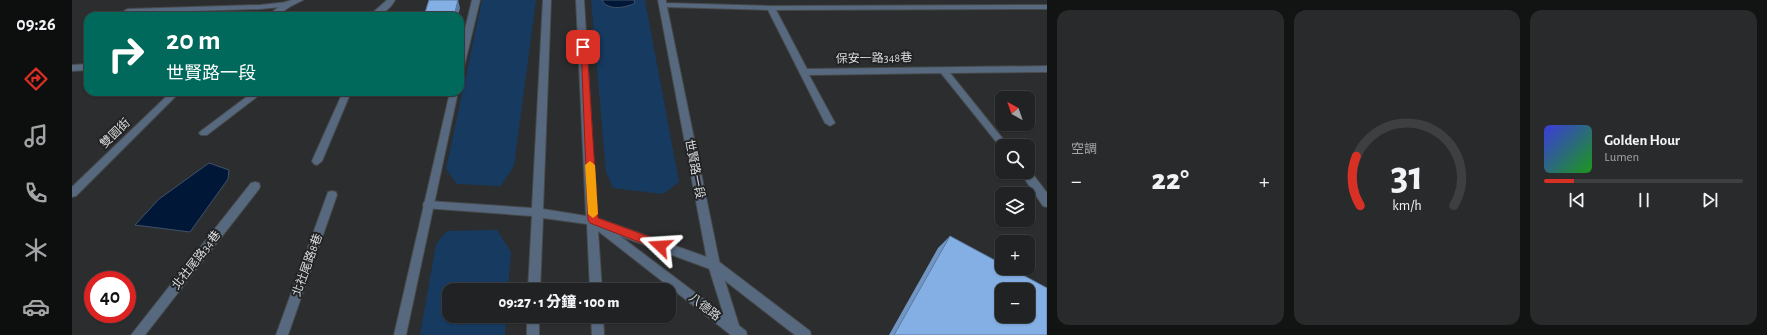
<!DOCTYPE html>
<html lang="zh-TW">
<meta charset="utf-8">
<style>
:root{--surface:#202223;--page:#282a2b;--text:#f1f3f6;--muted:#a2a4a6;--line:#3d3f41;--accent:#d93025}
body{margin:0;font-family:"Alegreya Sans","Noto Sans TC",sans-serif;background:var(--page);color:var(--text);height:100vh;display:flex;flex-direction:column;font-size:15px;white-space:nowrap}
*{box-sizing:border-box;margin:0}
p{font-size:13px;color:var(--muted)}
.icon{flex:none;width:22px;height:22px;fill:none;stroke:currentColor;stroke-width:2;stroke-linecap:round;stroke-linejoin:round}
.map{position:relative;flex:1;overflow:hidden}
.panel{display:flex;flex-direction:column;gap:10px;padding:10px;background:#121313;width:720px}
.panel>*{flex:none}
.hud{position:absolute;left:12px;top:12px;width:380px;height:84px;border-radius:12px;box-shadow:0 1px 3px #0004,0 0 0 1px var(--line);background:#00695c;color:#fff;overflow:hidden}
.needle{width:26px;rotate:320deg}
.buttons{position:absolute;left:923px;top:91px;display:grid;gap:8px}
.buttons a{display:grid;place-items:center;width:40px;height:40px;border-radius:8px;background:var(--surface);box-shadow:0 1px 3px #0004,0 0 0 1px var(--line);font-size:20px}
.speed{position:absolute;left:12px;top:271px;display:flex;gap:8px;font-size:20px;font-weight:700;text-align:center}
.speed>*{display:grid;place-content:center;width:52px;height:52px;border-radius:50%;background:var(--surface);box-shadow:0 1px 3px #0004,0 0 0 1px var(--line);line-height:1}
.speed .limit{border:6px solid #d22;background:#fff;color:#111}
.pin{position:absolute;display:grid;place-items:center;width:34px;height:34px;color:#fff;margin:-17px;border-radius:8px;box-shadow:0 2px 6px #0006}
.me{position:absolute;width:44px;margin:-22px;rotate:290deg;stroke-linejoin:round;filter:drop-shadow(0 0 3px #0008)}
.turn{display:flex;align-items:center;gap:14px;height:84px;padding:0 16px;font-size:18px}
.turn .icon{width:52px;height:52px;stroke-width:2.5}
.turn b{display:block;font-size:28px;line-height:34px}
.big{font-size:30px;font-weight:800;line-height:1.1}
.panel .card{flex:1;display:flex;flex-direction:column;justify-content:center;gap:6px;min-width:0;padding:0 14px;border-radius:12px;background:var(--page)}
.panel .dial{align-items:center;gap:0}
.dial svg{height:104px;overflow:visible;fill:none;stroke:var(--line);stroke-width:7;stroke-linecap:round;text-anchor:middle}
.dial text{fill:var(--text);stroke:none}
.song{display:flex;align-items:center;gap:12px}
.cover{width:48px;height:48px;border-radius:6px;background:linear-gradient(135deg,hsl(240 70% 55%),hsl(120 70% 35%))}
.played{height:4px;border-radius:2px;background:linear-gradient(90deg,var(--accent) 15%,var(--line) 15%)}
.keys{display:flex;justify-content:space-around;direction:ltr}
.heat{display:flex;justify-content:space-between;align-items:center;font-size:22px;direction:ltr}
.panel .tiles{flex:1;display:grid;gap:10px;grid-template-columns:repeat(3,1fr)}
.trip{position:absolute;left:370px;top:283px;width:234px;height:40px;border-radius:12px;background:var(--surface);box-shadow:0 1px 3px #0004,0 0 0 1px var(--line);font-weight:800;line-height:40px;text-align:center}
main{display:flex;flex:1;min-height:0}
.menu{display:flex;flex-direction:column;width:72px;justify-content:space-around;align-items:center;background:#0d0e0e;color:var(--muted)}
.menu .icon{width:28px;height:28px}
.menu .on{color:var(--accent)}
.menu b{font-size:18px;color:var(--text)}
.map>svg:first-child{display:block}
.green{fill:#173a61}
.water{fill:#001738;stroke:#415269}
.lines{fill:none;stroke-linecap:round;stroke-linejoin:round}
.service-casing{stroke:#47494b;stroke-width:2}
.minor-casing{stroke:#47494b;stroke-width:2}
.tertiary-casing{stroke:#47494b;stroke-width:2}
.service{fill:#57697f;fill-rule:evenodd}
.minor{fill:#57697f;fill-rule:evenodd}
.tertiary{fill:#57697f;fill-rule:evenodd}
.wall{fill:#7196c4}
.shaded-wall{fill:#5c7aa0}
.building{fill:#83afe4;stroke:#5c7aa0;fill-rule:evenodd}
.route{fill:#d93025;stroke:#8d1f18}
.slow{fill:#f59e0b}
.labels{text-anchor:middle;dominant-baseline:central;stroke-width:4;stroke-linejoin:round;paint-order:stroke}
.street-label{font-size:12px;fill:#d9dbdc;stroke:#212325}
</style>
<main>
<nav class="menu">
<b>09:26</b>
<svg class="icon on" aria-label="directions" viewBox="0 0 24 24"><path d="M12 3l9 9-9 9-9-9zM9 14v-3h6M13 9l2 2-2 2"/></svg>
<svg class="icon" aria-label="music" viewBox="0 0 24 24"><path d="M9 18V5l10-2v13"/><circle cx="6" cy="18" r="3"/><circle cx="16" cy="16" r="3"/></svg>
<svg class="icon" aria-label="phone" viewBox="0 0 24 24"><path d="M5 4h4l2 5-3 2q2 4 5 5l2-3 5 2v4C11 20 4 13 5 4z"/></svg>
<svg class="icon" aria-label="climate" viewBox="0 0 24 24"><path d="M12 3v18M4 7l16 10M4 17L20 7"/></svg>
<svg class="icon" aria-label="car" viewBox="0 0 24 24"><path d="M5 17H2v-5l4-1 3-4h7l3 4 3 1v5h-3M9 17h6M6 11h13"/><circle cx="7" cy="17" r="2"/><circle cx="17" cy="17" r="2"/></svg>
</nav>
<div class="map">
<svg width="975" height="335" viewBox="0 0 975 335">
<rect width="100%" height="100%" fill="#2b2d2f"/>
<g class="green">
<path d="M410,0H464L442,166L429,186L385,184L374,169Z"/>
<path d="M519,0H573L607,182L591,194L541,188L534,172Z"/>
<path d="M425,230L439,252L436,290H377V316H434L433,335H348L364,244L375,231Z"/>
</g>
<g class="water">
<path d="M530,0H562L563,3C554,8 535,11 530,0Z"/>
<path d="M137,163L157,170L156,179L118,232L63,225L87,199Z"/>
</g>
<g class="lines">
<defs>
<g id="service">
<path d="M216,2L220,4L219,6L188,9L56,13L52,11L56,9L188,5Z"/>
<path d="M696,6L703,8L735,69L975,66V72L878,73L935,144L937,146H930V149L869,73L737,75L763,123L758,126L753,123L695,8Z"/>
<path d="M957,169L975,193V207L971,206L948,172H956Z"/>
<path d="M183,182L187,183L188,186L187,189L73,335H59L179,183Z"/>
<path d="M260,191L264,192L265,195L216,335H204L255,195L256,192Z"/>
</g>
<g id="minor">
<path d="M220,0H231L219,6L204,16H195L213,2Z"/>
<path d="M315,0H323C318,10 308,16 297,16Z"/>
<path d="M400,0H408L392,67L388,70V50Z"/>
<path d="M586,0H594V3L699,6L975,5V9L699,10L595,7L648,265L670,335H658L636,265Z"/>
<path d="M16,64V70L0,71V65Z"/>
<path d="M99,92H108L4,196L0,197V187Z"/>
<path d="M181,92H191L135,135H129L127,133L129,131Z"/>
<path d="M271,92H279L250,161L245,165L242,164L240,161Z"/>
<path d="M378,92H386L334,335H322Z"/>
</g>
<g id="tertiary">
<path d="M471,0H479L471,209L514,216L504,0H512L525,218L646,261L738,331L739,335H723L638,269L548,236L674,331L675,335H659L526,231L530,290H518L515,224L471,218L468,290H456L460,216L352,208L351,205L352,202L356,201L460,208Z"/>
<rect x="455" y="316" width="12" height="19"/>
<path d="M519,316H531L532,335H520Z"/>
</g>
</defs>
<use href="#service" class="service-casing"/>
<use href="#minor" class="minor-casing"/>
<use href="#tertiary" class="tertiary-casing"/>
<use href="#service" class="service"/>
<use href="#minor" class="minor"/>
<use href="#tertiary" class="tertiary"/>
</g>
<path class="wall" d="M878,236L975,335H817L866,248Z"/>
<path class="shaded-wall" d="M386,0L388,8L386,16H382Z"/>
<g class="building">
<path d="M357,0H386L382,16H352Z"/>
<path d="M878,236L930,264V268H938L975,288V335H822ZM930,290H956V316H930Z"/>
</g>
<path class="route" d="M509,46L515,47L526,218L592,242L593,246L592,249H585L518,223L516,220Z"/>
<path class="slow" d="M518,161L523,165L526,214L521,218L516,214L513,165Z"/>
<g class="labels">
<g class="street-label">
<text transform="translate(802 58) rotate(-1)">保安一路348巷</text>
<text transform="translate(43 133) rotate(-44)">雙園街</text>
<text transform="translate(623 169) rotate(79)">世賢路一段</text>
<text transform="translate(124 260) rotate(-52)">北社尾路34巷</text>
<text transform="translate(235 265) rotate(-70)">北社尾路8巷</text>
<text transform="translate(633 307) rotate(38)">八德路</text>
</g>
</g>
</svg>
<div class="buttons">
<a><svg class="needle" viewBox="-14 -14 28 28"><path d="M0-13l5 13h-10z" fill="#e53935"/><path d="M0 13l5-13h-10z" fill="#a2a4a6"/></svg></a>
<a><svg class="icon" aria-label="search" viewBox="0 0 24 24"><circle cx="10" cy="10" r="6"/><path d="M15 15l6 6"/></svg></a>
<a><svg class="icon" aria-label="layers" viewBox="0 0 24 24"><path d="M12 4l9 5-9 5-9-5zM3 14l9 5 9-5"/></svg></a>
<a>+</a>
<a>−</a>
</div>
<div class="speed"><div class="limit">40</div></div>
<div class="pin" style="left:511px;top:47px;background:#d93025"><svg class="icon" aria-label="arrive" viewBox="0 0 24 24"><path d="M6 21V4h12l-3 4 3 4H6"/></svg></div>
<svg class="me" style="left:588px;top:246px" viewBox="-20 -20 40 40"><path d="M0-17L14 15 0 8-14 15z" fill="#d93025" stroke="#fff" stroke-width="4"/></svg>
<div class="trip">09:27 · 1 分鐘 · 100 m</div>
<div class="hud">
<div class="turn"><svg class="icon" aria-label="right" viewBox="0 0 24 24"><path d="M7 20v-9h11M14 6l5 5-5 5"/></svg><div><b>20 m</b>世賢路一段</div></div>
</div>
</div>
<section class="panel">
<div class="tiles">
<div class="card"><p>空調</p>
<div class="heat"><a>−</a><b class="big">22°</b><a>+</a></div>
</div>
<div class="card dial"><svg viewBox="0 0 100 80">
<path d="M14 69A42 42 0 1 1 86 69"/>
<path d="M14 69A42 42 0 0 1 11 31" stroke="#d93025"/>
<text x="50" y="56" font-size="32" font-weight="700">31</text>
<text x="50" y="72" font-size="11">km/h</text>
</svg></div>
<div class="card">
<div class="song"><i class="cover"></i><div><b>Golden Hour</b><p>Lumen</p></div></div>
<div class="played"></div>
<div class="keys"><svg class="icon" aria-label="previous" viewBox="0 0 24 24"><path d="M18 5L8 12l10 7zM5 5v14"/></svg><svg class="icon" aria-label="pause" viewBox="0 0 24 24"><path d="M8 5v14M16 5v14"/></svg><svg class="icon" aria-label="next" viewBox="0 0 24 24"><path d="M6 5l10 7-10 7zM19 5v14"/></svg></div>
</div>
</div>
</section>
</main>
